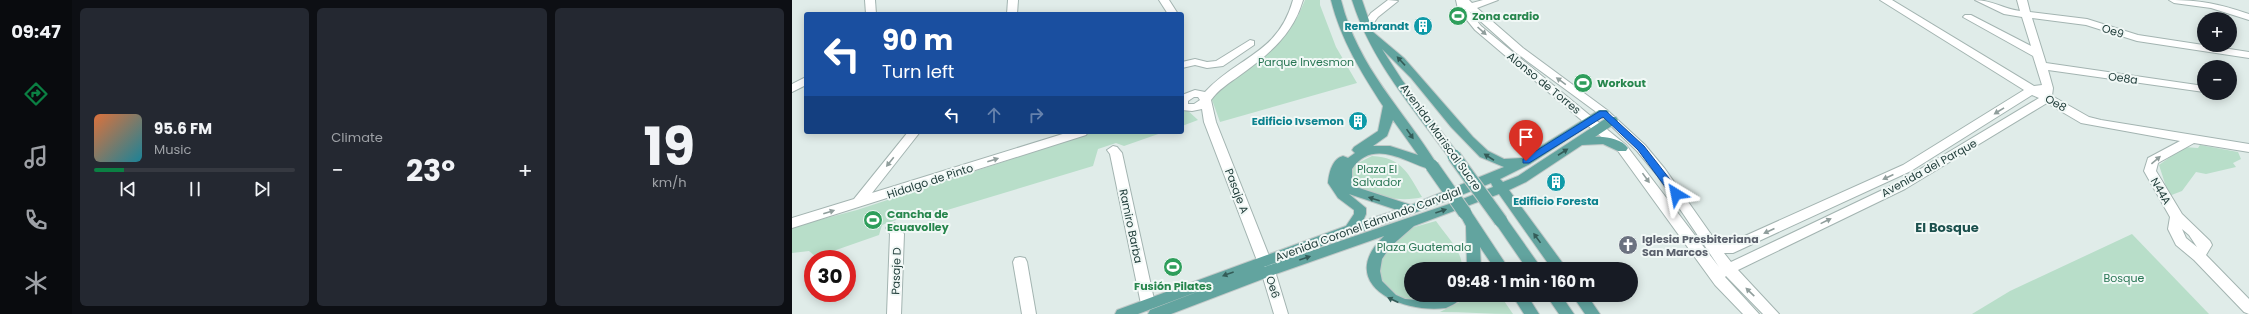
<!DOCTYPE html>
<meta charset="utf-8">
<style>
:root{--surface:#171b24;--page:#242831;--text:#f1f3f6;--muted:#9ea1a6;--line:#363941;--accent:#0b8043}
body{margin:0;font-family:Poppins,sans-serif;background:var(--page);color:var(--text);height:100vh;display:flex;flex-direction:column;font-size:15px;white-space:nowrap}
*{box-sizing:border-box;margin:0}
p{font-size:13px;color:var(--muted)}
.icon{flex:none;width:22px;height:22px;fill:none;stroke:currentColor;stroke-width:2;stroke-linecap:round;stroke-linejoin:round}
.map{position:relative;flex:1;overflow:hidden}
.panel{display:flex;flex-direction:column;gap:8px;padding:8px;background:#0d0f14;width:720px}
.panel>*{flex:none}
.banner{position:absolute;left:12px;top:12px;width:380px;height:122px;border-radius:4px;box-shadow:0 2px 10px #0003;background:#1a4fa0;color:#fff;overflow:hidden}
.fabs{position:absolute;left:1405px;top:12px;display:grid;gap:8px}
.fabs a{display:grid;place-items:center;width:40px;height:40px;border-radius:50%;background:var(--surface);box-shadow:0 2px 10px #0003;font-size:20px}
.speed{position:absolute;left:12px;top:250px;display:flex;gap:8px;font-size:20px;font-weight:700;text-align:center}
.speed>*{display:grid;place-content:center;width:52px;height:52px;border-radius:50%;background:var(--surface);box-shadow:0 2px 10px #0003;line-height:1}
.speed .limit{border:6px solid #d22;background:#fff;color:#111}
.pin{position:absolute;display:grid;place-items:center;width:34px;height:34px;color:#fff;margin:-41px -17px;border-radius:50% 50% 50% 0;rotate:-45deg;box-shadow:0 0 4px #0007}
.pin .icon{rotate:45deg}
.me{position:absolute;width:44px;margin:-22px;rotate:325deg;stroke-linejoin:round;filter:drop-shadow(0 0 3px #0008)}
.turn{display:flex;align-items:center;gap:14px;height:84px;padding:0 12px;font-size:18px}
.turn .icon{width:52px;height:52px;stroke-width:2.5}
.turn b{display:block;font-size:28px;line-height:34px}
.lanes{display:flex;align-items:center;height:38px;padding:0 12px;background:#0003;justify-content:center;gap:20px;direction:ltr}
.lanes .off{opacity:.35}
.big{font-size:30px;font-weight:700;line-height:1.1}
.panel .widget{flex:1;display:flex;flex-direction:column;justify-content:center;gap:6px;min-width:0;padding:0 14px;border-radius:6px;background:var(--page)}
.panel .dial{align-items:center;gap:0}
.dial b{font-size:52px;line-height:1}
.song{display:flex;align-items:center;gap:12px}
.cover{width:48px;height:48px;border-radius:6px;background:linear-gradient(135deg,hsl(20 70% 55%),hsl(190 70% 35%))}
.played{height:4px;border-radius:2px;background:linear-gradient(90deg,var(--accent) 15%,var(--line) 15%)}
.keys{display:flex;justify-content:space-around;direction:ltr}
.heat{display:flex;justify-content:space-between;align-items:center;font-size:22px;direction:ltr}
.panel .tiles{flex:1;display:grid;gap:8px;grid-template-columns:repeat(3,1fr)}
.trip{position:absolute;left:612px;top:262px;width:234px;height:40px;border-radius:20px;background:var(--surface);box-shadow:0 2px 10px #0003;font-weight:700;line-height:40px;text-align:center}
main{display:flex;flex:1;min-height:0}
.tab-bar{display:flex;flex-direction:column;width:72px;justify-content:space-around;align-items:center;background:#090b0e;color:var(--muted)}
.tab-bar .icon{width:28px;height:28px}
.tab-bar .on{color:var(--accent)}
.tab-bar b{font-size:18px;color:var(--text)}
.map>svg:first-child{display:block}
.green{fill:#b8dec9}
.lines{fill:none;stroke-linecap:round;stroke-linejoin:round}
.minor-casing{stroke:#a3b4b1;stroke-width:2}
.major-casing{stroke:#c1c9c8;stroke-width:2}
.minor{fill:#fff;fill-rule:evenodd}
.major{fill:#62a49f;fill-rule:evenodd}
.major-bridge-casing{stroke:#c1c9c8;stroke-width:15;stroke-linecap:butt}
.major-bridge{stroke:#62a49f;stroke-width:13}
.oneway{fill:#909e9c}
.oneway2{fill:#345c58}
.route{fill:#1a73e8;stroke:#114b97}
.labels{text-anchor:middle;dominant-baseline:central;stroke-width:4;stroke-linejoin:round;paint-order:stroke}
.leisure-label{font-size:11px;font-weight:bold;fill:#27864d;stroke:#f1f8f6;text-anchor:start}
.culture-label{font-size:11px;font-weight:bold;fill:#0d838f;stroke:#f1f8f6;text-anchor:end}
.street-label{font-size:11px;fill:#203d3a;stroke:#f1f8f6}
.park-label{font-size:11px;fill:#287654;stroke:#f1f8f6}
.worship-label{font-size:11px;font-weight:bold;fill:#5b616d;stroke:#f1f8f6;text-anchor:start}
.quarter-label{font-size:13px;font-weight:bold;fill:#1b504d;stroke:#f1f8f6}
</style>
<main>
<nav class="tab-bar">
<b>09:47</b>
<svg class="icon on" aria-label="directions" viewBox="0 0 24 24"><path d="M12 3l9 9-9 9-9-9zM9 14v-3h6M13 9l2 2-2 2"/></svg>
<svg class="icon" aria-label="music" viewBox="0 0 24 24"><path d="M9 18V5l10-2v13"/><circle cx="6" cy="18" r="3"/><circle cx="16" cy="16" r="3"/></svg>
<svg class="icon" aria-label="phone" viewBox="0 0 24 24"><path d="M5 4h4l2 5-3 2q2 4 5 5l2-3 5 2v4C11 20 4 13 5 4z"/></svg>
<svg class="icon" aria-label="climate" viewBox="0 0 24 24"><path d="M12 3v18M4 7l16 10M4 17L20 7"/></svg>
</nav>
<section class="panel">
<div class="tiles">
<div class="widget">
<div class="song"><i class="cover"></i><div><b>95.6 FM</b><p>Music</p></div></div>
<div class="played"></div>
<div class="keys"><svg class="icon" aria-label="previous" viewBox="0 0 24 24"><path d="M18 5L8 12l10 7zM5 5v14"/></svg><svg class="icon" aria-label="pause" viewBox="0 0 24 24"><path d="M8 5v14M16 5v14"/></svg><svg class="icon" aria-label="next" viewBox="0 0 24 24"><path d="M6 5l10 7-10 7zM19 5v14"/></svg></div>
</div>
<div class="widget"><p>Climate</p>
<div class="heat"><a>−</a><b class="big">23°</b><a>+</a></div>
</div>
<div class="widget dial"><b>19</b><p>km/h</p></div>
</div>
</section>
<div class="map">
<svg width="1457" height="314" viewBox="0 0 1457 314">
<rect width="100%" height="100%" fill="#e0ece9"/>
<g class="green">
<path d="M513,0H528V5L544,47L565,83L428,122L419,97L436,82L451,73L484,45L506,16Z"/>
<path d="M390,109H394L406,120L390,126Z"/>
<path d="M302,132H372L332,146L324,143L306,149L301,166L122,220L107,219L90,225L87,235L24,257L17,251L0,253V227L65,210Z"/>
<path d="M1408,145L1446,152L1449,159L1441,163L1444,167L1414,174L1404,172L1390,191L1377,196L1367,165L1392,147L1406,148Z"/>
<path d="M580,156C610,157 617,175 630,197C615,202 574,198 561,187C557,183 556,178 555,173L562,165Z"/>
<path d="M644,221C652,233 674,255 669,269H619V295H647L627,301L601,296L587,275L592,248L619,228Z"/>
<path d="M1340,234L1417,314H1180L1218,291Z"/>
<path d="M681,295H708L721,314C696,314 673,312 648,312Z"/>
</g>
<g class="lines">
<defs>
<g id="minor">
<path d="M73,0H83L84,14H74Z"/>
<path d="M216,0H226L225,14H215Z"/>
<path d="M367,0H377L386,14H376Z"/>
<path d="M501,0H511C501,35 476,55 447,76C437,83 426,90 419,100L424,122L483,271L496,314H482L469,271L412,122L410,109L400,111L390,110V95L403,90L413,92C446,56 486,54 501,0ZM402,97H406L408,100L402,104H396V101Z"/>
<path d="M596,0L606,1L586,17L577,29H571L569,27L579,13Z"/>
<path d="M664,0H677L680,3L691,0H706L685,8L731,48L815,110L853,145L873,169L923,240L935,244L1111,165L1232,90L1088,0H1100L1242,86L1250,85L1241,56L1171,17L1173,15H1179L1239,46L1230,17L1212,14L1183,0C1200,0 1212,9 1228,11L1225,0H1235L1238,12L1295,19L1346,35L1457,52V58L1345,41L1294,25L1240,18L1254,63L1412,86V92L1256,70L1261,88L1260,96L1297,117L1309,120L1457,144V152L1402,143L1366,163L1364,171L1390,214L1418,241L1420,245L1414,255L1457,299V314L1452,312L1402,260L1384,245L1376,229L1378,217L1352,171L1356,158L1388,141L1289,123L1255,103L1113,189L946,270L987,314H971L934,276L933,277L967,314H951L923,285L826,151L683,30L666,9ZM677,11L723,52L807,114L845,151L865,175L927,267L834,145L689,26ZM1240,95L1247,98L1105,183L939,262L932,253H941L1119,171ZM1390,229L1397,235L1405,247L1394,238Z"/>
<path d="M1377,0C1409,0 1427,4 1457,14V20L1419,8L1382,3Z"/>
<path d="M458,40L462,41V45L431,66L415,68L403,65L390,68V62L403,59L415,62L424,61Z"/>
<path d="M14,77V85L0,92V84Z"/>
<path d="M116,132H128L80,193L277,132H296L294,135L0,228V218L62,199Z"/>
<path d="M321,146L325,147L330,153L363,304L361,308L356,310L351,308L349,304L318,154L315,150Z"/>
<path d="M101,223L106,225L112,234L109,314H95L98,234L94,228L96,225Z"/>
<path d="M228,257L233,258L235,262L244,314H230L221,262L223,258Z"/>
</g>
<g id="major">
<path d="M539,0H549C566,68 611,109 646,166L640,170C615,163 581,137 560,169V184L564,187L619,205L712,167L688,157L659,127L619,78L590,49L610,80L668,156L662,160L658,159C621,108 579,61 560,0H570L581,32L612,58L681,137L696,151L712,159L730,158L807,110H815L817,112L815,114L738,164L708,179L711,182L726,176L816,117H824L826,120L824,123L803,137C813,136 830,139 836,148L834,151H826L811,144L790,145L734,182L717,190L775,269H760L707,194L622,226L598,247L590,259L588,271L590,281L604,295L613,299L636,301L652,295H671C668,301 661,305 654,308C606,314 544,282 592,236L481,275L379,314H356L358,310L431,282L346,314H323L325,310L554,226L562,214V210L546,198L536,183C537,173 540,159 551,156L556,158L563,153L560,150L562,147L586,131L591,106C569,72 549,40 539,0ZM601,120L626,155L598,146H581L595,136ZM699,183L701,187L663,202L472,267C547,239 624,214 699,183ZM557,194L605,210L571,221L574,214V208Z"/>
<path d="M673,208L678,210L717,269H703L688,247L689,269H675L674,226L667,213L668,210Z"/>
<path d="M709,216L714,218L750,269H735L702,221L704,218Z"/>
<path d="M720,295H735L747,314H732Z"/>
<path d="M754,295H769L782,314H767Z"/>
<path d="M780,295H795L808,314H793Z"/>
</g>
</defs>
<use href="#minor" class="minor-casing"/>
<use href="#major" class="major-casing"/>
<use href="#minor" class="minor"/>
<use href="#major" class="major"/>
<defs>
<g id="major-bridge">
<path d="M662,156L709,221"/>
<path d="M640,166L673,213"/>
</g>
</defs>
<use href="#major-bridge" class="major-bridge-casing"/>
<use href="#major-bridge" class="major-bridge"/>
</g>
<defs><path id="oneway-solid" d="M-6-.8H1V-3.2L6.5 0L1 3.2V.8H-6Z"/></defs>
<g class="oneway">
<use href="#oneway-solid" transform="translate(690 31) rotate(42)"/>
<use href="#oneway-solid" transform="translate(769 81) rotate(-144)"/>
<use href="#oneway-solid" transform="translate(1207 111) rotate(148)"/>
<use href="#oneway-solid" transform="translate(201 160) rotate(-18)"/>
<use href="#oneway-solid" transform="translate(1364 160) rotate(-40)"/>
<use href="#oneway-solid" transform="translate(98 162) rotate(129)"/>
<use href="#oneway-solid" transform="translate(1096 177) rotate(155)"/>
<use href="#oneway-solid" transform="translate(854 178) rotate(54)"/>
<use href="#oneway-solid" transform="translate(37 212) rotate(-17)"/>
<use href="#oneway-solid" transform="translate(1034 221) rotate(-26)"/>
<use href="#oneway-solid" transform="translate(977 231) rotate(156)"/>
<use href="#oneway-solid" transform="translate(958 292) rotate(-136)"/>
</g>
<g class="oneway2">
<use href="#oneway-solid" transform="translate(609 61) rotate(-133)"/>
<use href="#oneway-solid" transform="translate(618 134) rotate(55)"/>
<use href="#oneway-solid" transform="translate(771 152) rotate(-33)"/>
<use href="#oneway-solid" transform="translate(697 157) rotate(-147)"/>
<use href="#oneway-solid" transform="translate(582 199) rotate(-163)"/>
<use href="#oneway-solid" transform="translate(649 211) rotate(-19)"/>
<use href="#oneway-solid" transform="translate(745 238) rotate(-126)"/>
<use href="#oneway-solid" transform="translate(513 258) rotate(-19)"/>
<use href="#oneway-solid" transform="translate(436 274) rotate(160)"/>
<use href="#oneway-solid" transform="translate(601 300) rotate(-155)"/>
</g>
<path class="route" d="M808,111H814L852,146L887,191V196H880L846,150L811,117L737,163H731V159Z"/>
<defs>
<symbol id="stadium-disc" viewBox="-11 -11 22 22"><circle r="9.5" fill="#2e9e5b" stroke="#f1f8f6"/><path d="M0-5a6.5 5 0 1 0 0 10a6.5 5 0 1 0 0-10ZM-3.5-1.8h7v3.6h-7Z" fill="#fff"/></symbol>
<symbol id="building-disc" viewBox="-11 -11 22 22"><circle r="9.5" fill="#0f9aa8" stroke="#f1f8f6"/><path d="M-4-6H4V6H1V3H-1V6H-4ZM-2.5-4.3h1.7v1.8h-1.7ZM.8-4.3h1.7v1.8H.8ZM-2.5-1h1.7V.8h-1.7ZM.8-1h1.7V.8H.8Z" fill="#fff"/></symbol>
<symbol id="church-disc" viewBox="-11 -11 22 22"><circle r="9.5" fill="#6b7280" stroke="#f1f8f6"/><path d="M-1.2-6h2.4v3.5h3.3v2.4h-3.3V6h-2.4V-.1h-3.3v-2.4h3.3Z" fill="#fff"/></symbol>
</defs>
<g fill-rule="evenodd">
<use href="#stadium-disc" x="655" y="5" width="22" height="22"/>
<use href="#building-disc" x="620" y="15" width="22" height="22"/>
<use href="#stadium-disc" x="780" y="72" width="22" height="22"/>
<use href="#building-disc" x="555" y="110" width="22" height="22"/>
<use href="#building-disc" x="753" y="171" width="22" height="22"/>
<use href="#stadium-disc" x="70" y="209" width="22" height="22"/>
<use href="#church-disc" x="825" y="234" width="22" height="22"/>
<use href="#stadium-disc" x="370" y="256" width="22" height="22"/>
</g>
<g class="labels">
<g class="leisure-label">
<text x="680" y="16">Zona cardio</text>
<text x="805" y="83">Workout</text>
<text x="95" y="214">Cancha de<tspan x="95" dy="13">Ecuavolley</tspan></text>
<text x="381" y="286" text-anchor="middle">Fusión Pilates</text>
</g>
<g class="culture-label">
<text x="617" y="26">Rembrandt</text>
<text x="552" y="121">Edificio Ivsemon</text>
<text x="764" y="201" text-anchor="middle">Edificio Foresta</text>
</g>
<g class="street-label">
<text transform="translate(1321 31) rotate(18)">Oe9</text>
<text transform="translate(1331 78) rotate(8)">Oe8a</text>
<text transform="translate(752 83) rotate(39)">Alonso de Torres</text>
<text transform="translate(1264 103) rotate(29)">Oe8</text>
<text transform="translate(649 137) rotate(54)">Avenida Mariscal Sucre</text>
<text transform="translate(1137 168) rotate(-29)">Avenida del Parque</text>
<text transform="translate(138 181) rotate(-18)">Hidalgo de Pinto</text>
<text transform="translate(445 191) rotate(69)">Pasaje A</text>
<text transform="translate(1369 191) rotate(60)">N44A</text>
<text transform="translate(576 224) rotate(-20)">Avenida Coronel Edmundo Carvajal</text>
<text transform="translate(339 226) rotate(78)">Ramiro Barba</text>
<text transform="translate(104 271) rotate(-88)">Pasaje D</text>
<text transform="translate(481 287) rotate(73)">Oe6</text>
</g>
<g class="park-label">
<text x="514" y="62">Parque Invesmon</text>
<text x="585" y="169">Plaza El<tspan x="585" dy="13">Salvador</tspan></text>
<text x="632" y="247">Plaza Guatemala</text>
<text x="1332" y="278">Bosque</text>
</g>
<g class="worship-label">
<text x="850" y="239">Iglesia Presbiteriana<tspan x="850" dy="13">San Marcos</tspan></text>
</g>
<g class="quarter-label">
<text x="1155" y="227">El Bosque</text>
</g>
</g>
</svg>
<div class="fabs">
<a>+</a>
<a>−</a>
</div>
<div class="speed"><div class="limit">30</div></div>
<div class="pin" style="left:734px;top:161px;background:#d93025"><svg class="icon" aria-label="arrive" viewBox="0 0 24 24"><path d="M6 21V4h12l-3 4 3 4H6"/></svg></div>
<svg class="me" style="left:884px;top:194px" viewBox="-20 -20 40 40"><path d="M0-17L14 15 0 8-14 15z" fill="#1a73e8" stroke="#fff" stroke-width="4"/></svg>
<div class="trip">09:48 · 1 min · 160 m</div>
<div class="banner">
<div class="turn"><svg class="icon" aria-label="left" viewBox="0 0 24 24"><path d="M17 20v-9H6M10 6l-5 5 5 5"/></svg><div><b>90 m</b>Turn left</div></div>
<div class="lanes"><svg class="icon" aria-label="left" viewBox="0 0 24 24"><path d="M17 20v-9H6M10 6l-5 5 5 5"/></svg><svg class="icon off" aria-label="ahead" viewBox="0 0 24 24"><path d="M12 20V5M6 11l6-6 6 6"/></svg><svg class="icon off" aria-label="right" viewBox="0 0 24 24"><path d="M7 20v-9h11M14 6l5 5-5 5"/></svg></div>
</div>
</div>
</main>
